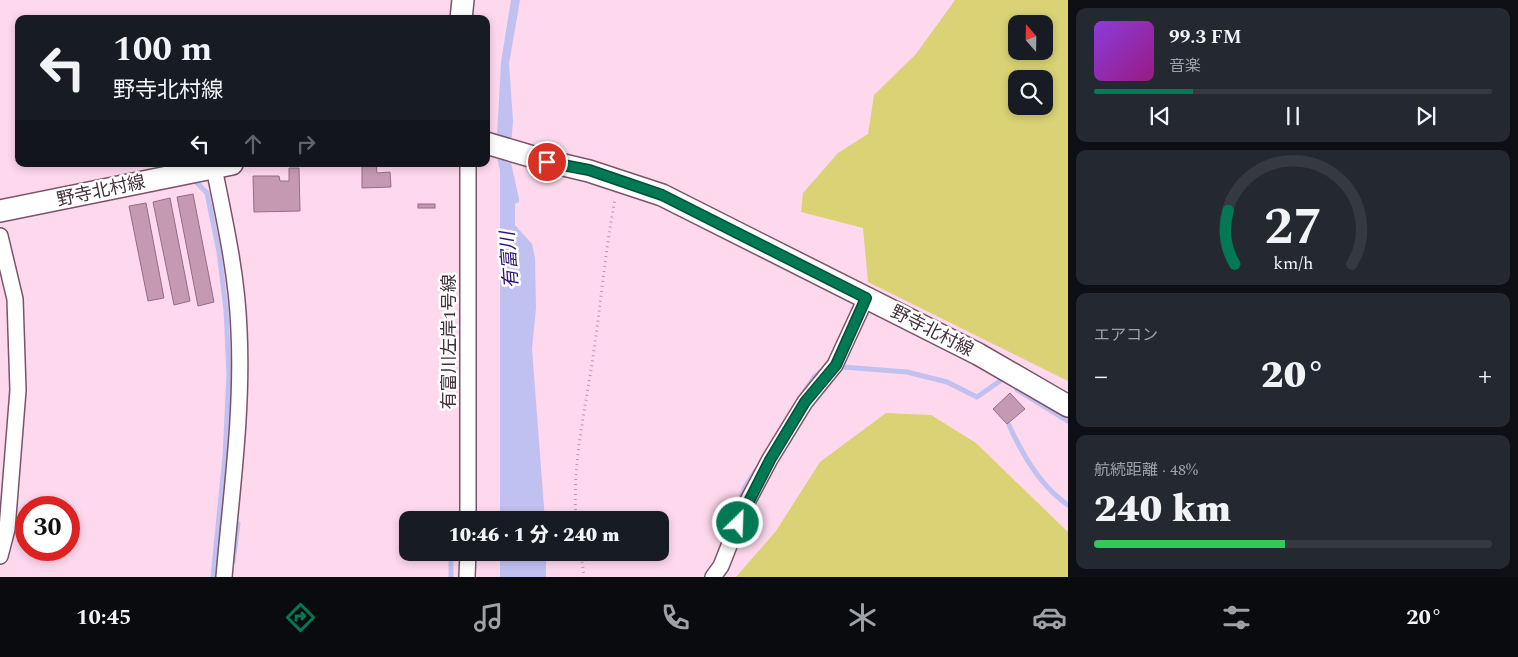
<!DOCTYPE html>
<html lang="ja">
<meta charset="utf-8">
<style>
:root{--surface:#171b24;--page:#242831;--text:#f1f3f6;--muted:#9ea1a6;--line:#363941;--accent:#027955}
body{margin:0;font-family:Spectral,"Noto Sans JP",serif;background:var(--page);color:var(--text);height:100vh;display:flex;flex-direction:column;font-size:19px;white-space:nowrap}
*{box-sizing:border-box;margin:0}
p{font-size:16px;color:var(--muted)}
.icon{flex:none;width:28px;height:28px;fill:none;stroke:currentColor;stroke-width:2;stroke-linecap:round;stroke-linejoin:round}
.map{position:relative;flex:1;overflow:hidden}
.sheet{display:flex;flex-direction:column;gap:8px;padding:8px;background:#0d0f14;width:450px}
.sheet>*{flex:none}
.hud{position:absolute;left:15px;top:15px;width:475px;height:152px;border-radius:10px;box-shadow:0 2px 8px #0003;background:#171b24;color:var(--text);overflow:hidden}
.needle{width:32px;rotate:340deg}
.buttons{position:absolute;left:1008px;top:15px;display:grid;gap:10px}
.buttons a{display:grid;place-items:center;width:45px;height:45px;border-radius:10px;background:var(--surface);box-shadow:0 2px 8px #0003;font-size:25px}
.speed{position:absolute;left:15px;top:496px;display:flex;gap:10px;font-size:25px;font-weight:700;text-align:center}
.speed>*{display:grid;place-content:center;width:65px;height:65px;border-radius:50%;background:var(--surface);box-shadow:0 2px 8px #0003;line-height:1}
.speed .limit{border:8px solid #d22;background:#fff;color:#111}
.pin{position:absolute;display:grid;place-items:center;width:42px;height:42px;color:#fff;margin:-21px;border:2px solid #fff;border-radius:50%;box-shadow:0 1px 5px #0007}
.me{position:absolute;width:55px;margin:-28px;rotate:24deg;stroke-linejoin:round;filter:drop-shadow(0 0 4px #0008)}
.turn{display:flex;align-items:center;gap:18px;height:105px;padding:0 15px;font-size:22px}
.turn .icon{width:65px;height:65px;stroke-width:2.5}
.turn b{display:block;font-size:35px;line-height:42px}
.lanes{display:flex;align-items:center;height:48px;padding:0 15px;background:#0003;justify-content:center;gap:25px;direction:ltr}
.lanes .off{opacity:.35}
.big{font-size:38px;font-weight:800;line-height:1.1}
.sheet .tile{flex:1;display:flex;flex-direction:column;justify-content:center;gap:8px;min-width:0;padding:0 18px;border-radius:10px;background:var(--page)}
.sheet .dial{align-items:center;gap:0}
.dial svg{height:130px;overflow:visible;fill:none;stroke:var(--line);stroke-width:7;stroke-linecap:round;text-anchor:middle}
.dial text{fill:var(--text);stroke:none}
.song{display:flex;align-items:center;gap:15px}
.cover{width:60px;height:60px;border-radius:8px;background:linear-gradient(135deg,hsl(270 70% 55%),hsl(310 70% 35%))}
.played{height:5px;border-radius:2px;background:linear-gradient(90deg,var(--accent) 25%,var(--line) 25%)}
.keys{display:flex;justify-content:space-around;direction:ltr}
.heat{display:flex;justify-content:space-between;align-items:center;font-size:28px;direction:ltr}
.charge{height:8px;border-radius:4px;background:linear-gradient(90deg,#34c759 48%,var(--line) 0)}
.trip{position:absolute;left:399px;top:511px;width:270px;height:50px;border-radius:10px;background:var(--surface);box-shadow:0 2px 8px #0003;font-weight:800;line-height:50px;text-align:center}
.tabs{display:flex;height:80px;justify-content:space-around;align-items:center;background:#090b0e;color:var(--muted)}
.tabs .icon{width:35px;height:35px}
.tabs .current{color:var(--accent)}
.tabs b{font-size:22px;color:var(--text)}
main{display:flex;flex:1;min-height:0}
.map>svg:first-child{display:block}
.green{fill:#dad275;fill-rule:evenodd}
.water{fill:#c1c1f1}
.lines{fill:none;stroke-linecap:round;stroke-linejoin:round}
.stream{stroke:#c1c1f1;stroke-width:5}
.building{fill:#c599b2;stroke:#966c84}
.street-casing{stroke:#7b536a;stroke-width:18}
.secondary-casing{stroke:#7b536a;stroke-width:24}
.path{stroke:#b99aab;stroke-width:3;stroke-dasharray:1 4;stroke-linecap:butt}
.street{stroke:#fff;stroke-width:15}
.secondary{stroke:#fff;stroke-width:21}
.route-casing{stroke:#014f37;stroke-width:12}
.route{stroke:#027955;stroke-width:9}
.labels{text-anchor:middle;dominant-baseline:central;stroke-width:5;stroke-linejoin:round;paint-order:stroke}
.street-label{font-size:18px;fill:#43313b;stroke:#fff}
.water-label{font-size:19px;font-style:italic;fill:#2e147a;stroke:#fff}
</style>
<main>
<div class="map">
<svg width="1068" height="577" viewBox="0 0 1068 577">
<rect width="100%" height="100%" fill="#fed8ed"/>
<g class="green">
<path d="M955,0H1068V381L868,282L863,228L801,212L803,193L838,153L868,134L874,95L916,54ZM1016,24H1044V51H1016ZM1016,79H1044V106H1016Z"/>
<path d="M886,413L931,415L976,443L1068,532V577H736L776,531L820,462Z"/>
</g>
<g class="water">
<path d="M511,0H520L509,64L513,121L510,158L519,199V202L515,204V225L532,244L535,258L536,308L532,349L545,520H500V170L496,154L501,62Z"/>
<rect x="500" y="553" width="46" height="24"/>
</g>
<g class="lines">
<g class="stream">
<path d="M192,180H194L207,193L219,252L226,310L229,375L225,456L213,577"/>
<path d="M843,367L907,372L947,382L977,397L1000,381"/>
<path d="M1017,390L1068,421"/>
<path d="M805,391L815,376L823,370"/>
<path d="M1009,425C1022,454 1041,487 1068,505"/>
<path d="M737,508L745,487L757,469"/>
<path d="M233,562L238,524"/>
<path d="M451,577V552"/>
</g>
</g>
<g class="building">
<path d="M362,164H376L377,173L390,172L391,187L362,188Z"/>
<path d="M289,168H299L300,211L254,212L253,176H279L280,181H289Z"/>
<path d="M193,194L214,302L198,306L177,197Z"/>
<path d="M170,198L190,301L174,305L153,202Z"/>
<path d="M146,203L164,298L148,301L129,206Z"/>
<rect x="418" y="204" width="17" height="4"/>
<path d="M1010,393L1025,409L1007,424L993,409Z"/>
</g>
<g class="lines">
<defs>
<g id="street">
<path d="M214,168C225,222 237,275 239,330C243,412 231,495 224,577"/>
<path d="M0,236L15,299L18,390L7,529L0,556"/>
<path d="M468,520V164"/>
<path d="M467,577L468,552"/>
<path d="M713,577L721,566L744,508L770,459L805,402L835,365L866,298"/>
</g>
<g id="secondary">
<path d="M461,19L463,0"/>
<path d="M486,143L547,161L589,171L662,195L978,354L1068,406"/>
<path d="M0,211L232,164"/>
</g>
</defs>
<use href="#street" class="street-casing"/>
<use href="#secondary" class="secondary-casing"/>
<g class="path">
<path d="M576,520C572,465 585,411 593,357C601,304 605,251 615,199"/>
<path d="M581,552L584,577"/>
</g>
<use href="#street" class="street"/>
<use href="#secondary" class="secondary"/>
</g>
<g class="lines">
<defs>
<path id="route" d="M547,162L589,170L662,195L866,298L836,365L805,402L770,460L738,523"/>
</defs>
<use href="#route" class="route-casing"/>
<use href="#route" class="route"/>
</g>
<g class="labels">
<g class="street-label">
<text transform="translate(101 191) rotate(-12)">野寺北村線</text>
<text transform="translate(932 331) rotate(27)">野寺北村線</text>
<text transform="translate(449 342) rotate(-90)">有富川左岸1号線</text>
</g>
<g class="water-label">
<text transform="translate(510 260) rotate(-94)">有富川</text>
</g>
</g>
</svg>
<div class="buttons">
<a><svg class="needle" viewBox="-14 -14 28 28"><path d="M0-13l5 13h-10z" fill="#e53935"/><path d="M0 13l5-13h-10z" fill="#9ea1a6"/></svg></a>
<a><svg class="icon" aria-label="search" viewBox="0 0 24 24"><circle cx="10" cy="10" r="6"/><path d="M15 15l6 6"/></svg></a>
</div>
<div class="speed"><div class="limit">30</div></div>
<div class="pin" style="left:547px;top:162px;background:#d93025"><svg class="icon" aria-label="arrive" viewBox="0 0 24 24"><path d="M6 21V4h12l-3 4 3 4H6"/></svg></div>
<svg class="me" style="left:738px;top:523px" viewBox="-20 -20 40 40"><circle r="17" fill="#027955" stroke="#fff" stroke-width="3"/><path d="M0-11L8 9 0 5-8 9z" fill="#fff"/></svg>
<div class="trip">10:46 · 1 分 · 240 m</div>
<div class="hud">
<div class="turn"><svg class="icon" aria-label="left" viewBox="0 0 24 24"><path d="M17 20v-9H6M10 6l-5 5 5 5"/></svg><div><b>100 m</b>野寺北村線</div></div>
<div class="lanes"><svg class="icon" aria-label="left" viewBox="0 0 24 24"><path d="M17 20v-9H6M10 6l-5 5 5 5"/></svg><svg class="icon off" aria-label="ahead" viewBox="0 0 24 24"><path d="M12 20V5M6 11l6-6 6 6"/></svg><svg class="icon off" aria-label="right" viewBox="0 0 24 24"><path d="M7 20v-9h11M14 6l5 5-5 5"/></svg></div>
</div>
</div>
<section class="sheet">
<div class="tile">
<div class="song"><i class="cover"></i><div><b>99.3 FM</b><p>音楽</p></div></div>
<div class="played"></div>
<div class="keys"><svg class="icon" aria-label="previous" viewBox="0 0 24 24"><path d="M18 5L8 12l10 7zM5 5v14"/></svg><svg class="icon" aria-label="pause" viewBox="0 0 24 24"><path d="M8 5v14M16 5v14"/></svg><svg class="icon" aria-label="next" viewBox="0 0 24 24"><path d="M6 5l10 7-10 7zM19 5v14"/></svg></div>
</div>
<div class="tile dial"><svg viewBox="0 0 100 80">
<path d="M14 69A42 42 0 1 1 86 69"/>
<path d="M14 69A42 42 0 0 1 10 36" stroke="#027955"/>
<text x="50" y="56" font-size="32" font-weight="700">27</text>
<text x="50" y="72" font-size="11">km/h</text>
</svg></div>
<div class="tile"><p>エアコン</p>
<div class="heat"><a>−</a><b class="big">20°</b><a>+</a></div>
</div>
<div class="tile"><p>航続距離 · 48%</p><b class="big">240 km</b><div class="charge"></div></div>
</section>
</main>
<nav class="tabs">
<b>10:45</b>
<svg class="icon current" aria-label="directions" viewBox="0 0 24 24"><path d="M12 3l9 9-9 9-9-9zM9 14v-3h6M13 9l2 2-2 2"/></svg>
<svg class="icon" aria-label="music" viewBox="0 0 24 24"><path d="M9 18V5l10-2v13"/><circle cx="6" cy="18" r="3"/><circle cx="16" cy="16" r="3"/></svg>
<svg class="icon" aria-label="phone" viewBox="0 0 24 24"><path d="M5 4h4l2 5-3 2q2 4 5 5l2-3 5 2v4C11 20 4 13 5 4z"/></svg>
<svg class="icon" aria-label="climate" viewBox="0 0 24 24"><path d="M12 3v18M4 7l16 10M4 17L20 7"/></svg>
<svg class="icon" aria-label="car" viewBox="0 0 24 24"><path d="M5 17H2v-5l4-1 3-4h7l3 4 3 1v5h-3M9 17h6M6 11h13"/><circle cx="7" cy="17" r="2"/><circle cx="17" cy="17" r="2"/></svg>
<svg class="icon" aria-label="filters" viewBox="0 0 24 24"><path d="M4 7h16M4 17h16"/><circle cx="9" cy="7" r="2"/><circle cx="15" cy="17" r="2"/></svg>
<b>20°</b>
</nav>
